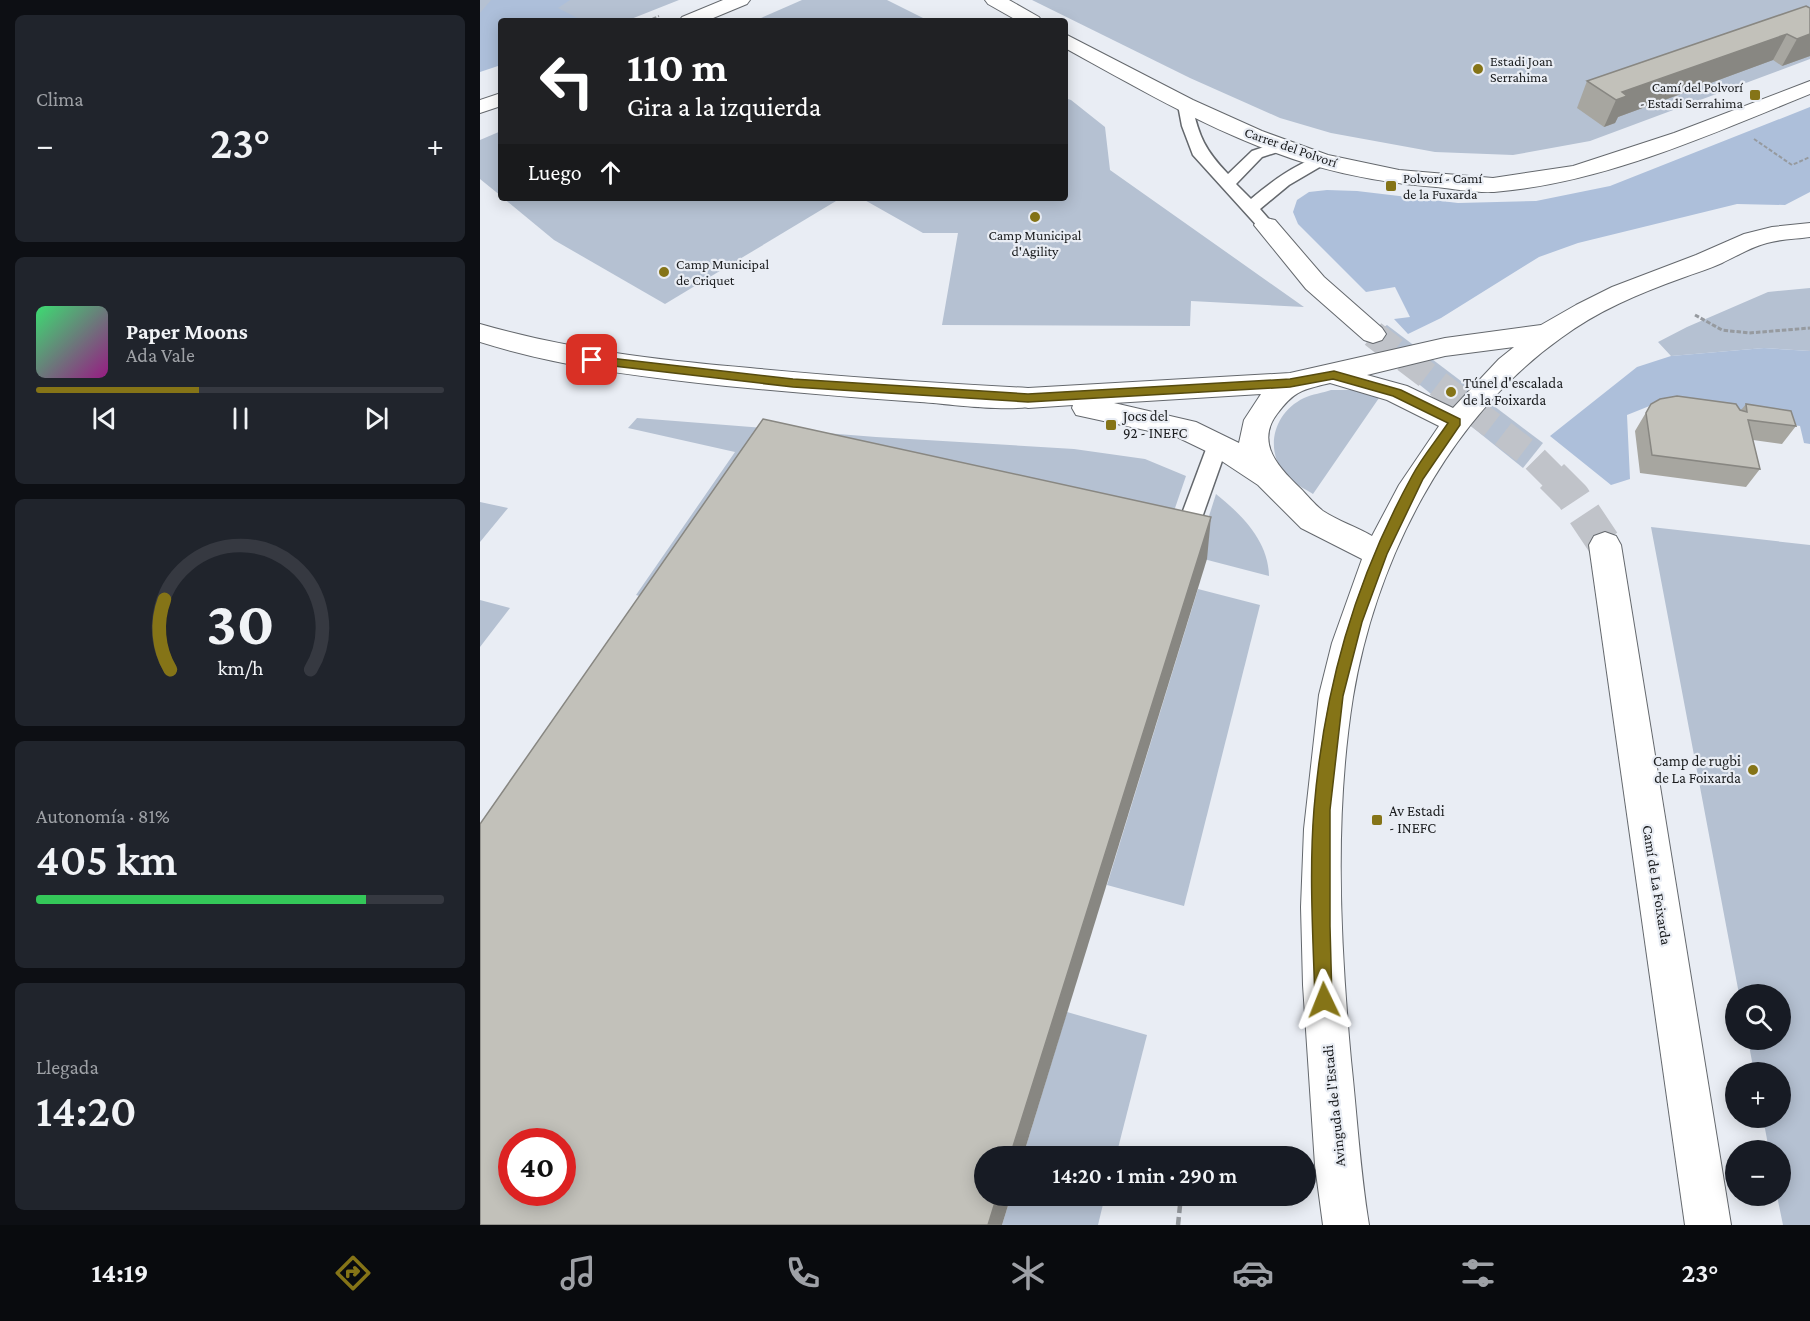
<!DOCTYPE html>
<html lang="es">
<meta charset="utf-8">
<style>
:root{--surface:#171b24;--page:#20242c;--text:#f1f3f6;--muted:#9ea1a6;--line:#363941;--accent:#857417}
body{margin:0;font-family:"Crimson Pro",serif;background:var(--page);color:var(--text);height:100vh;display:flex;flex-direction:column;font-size:22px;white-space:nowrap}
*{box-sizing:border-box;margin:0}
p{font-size:20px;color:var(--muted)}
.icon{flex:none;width:33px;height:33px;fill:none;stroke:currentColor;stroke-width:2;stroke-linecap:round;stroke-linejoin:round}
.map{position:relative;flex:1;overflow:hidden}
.panel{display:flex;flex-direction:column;gap:15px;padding:15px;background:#0d0f14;width:480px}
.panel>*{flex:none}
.top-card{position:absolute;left:18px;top:18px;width:570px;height:183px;border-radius:6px;box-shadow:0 3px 15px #0003;background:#202124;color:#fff;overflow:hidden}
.tools{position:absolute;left:1245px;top:984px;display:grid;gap:12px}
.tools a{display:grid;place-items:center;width:66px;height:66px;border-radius:50%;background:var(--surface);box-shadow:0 3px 15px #0003;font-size:30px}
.speed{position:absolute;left:18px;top:1128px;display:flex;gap:12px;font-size:30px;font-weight:700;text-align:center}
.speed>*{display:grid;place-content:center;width:78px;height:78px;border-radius:50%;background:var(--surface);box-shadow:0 3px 15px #0003;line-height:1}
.speed .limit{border:9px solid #d22;background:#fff;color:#111}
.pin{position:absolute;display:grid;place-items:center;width:51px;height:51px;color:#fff;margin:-26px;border-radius:12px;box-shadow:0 3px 9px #0006}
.me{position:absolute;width:66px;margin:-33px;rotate:358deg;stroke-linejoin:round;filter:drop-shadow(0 0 4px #0008)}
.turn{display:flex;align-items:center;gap:21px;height:126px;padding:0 30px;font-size:27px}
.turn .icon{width:78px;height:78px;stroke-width:2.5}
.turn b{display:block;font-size:42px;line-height:51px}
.then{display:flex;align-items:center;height:57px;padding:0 30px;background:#0003;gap:12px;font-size:22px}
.big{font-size:45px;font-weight:600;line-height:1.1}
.panel .card{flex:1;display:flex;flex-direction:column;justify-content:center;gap:9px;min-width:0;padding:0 21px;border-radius:9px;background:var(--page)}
.panel .dial{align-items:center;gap:0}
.dial svg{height:156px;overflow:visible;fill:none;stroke:var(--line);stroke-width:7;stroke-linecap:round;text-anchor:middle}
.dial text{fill:var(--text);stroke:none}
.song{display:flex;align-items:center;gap:18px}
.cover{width:72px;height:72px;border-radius:9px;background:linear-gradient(135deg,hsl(140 70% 55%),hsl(310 70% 35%))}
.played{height:6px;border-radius:3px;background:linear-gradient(90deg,var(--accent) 40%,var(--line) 40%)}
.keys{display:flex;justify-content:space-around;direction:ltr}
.heat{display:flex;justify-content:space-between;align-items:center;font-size:33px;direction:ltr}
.charge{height:9px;border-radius:4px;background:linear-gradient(90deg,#34c759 81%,var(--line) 0)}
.trip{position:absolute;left:494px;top:1146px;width:342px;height:60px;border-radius:30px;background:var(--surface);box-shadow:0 3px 15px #0003;font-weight:600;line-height:60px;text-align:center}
.dock{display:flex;height:96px;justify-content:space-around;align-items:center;background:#090b0e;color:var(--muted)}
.dock .icon{width:42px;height:42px}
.dock .on{color:var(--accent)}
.dock b{font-size:27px;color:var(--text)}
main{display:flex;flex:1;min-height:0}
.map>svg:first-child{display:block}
.green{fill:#b5c1d2}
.forest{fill:#adbfda}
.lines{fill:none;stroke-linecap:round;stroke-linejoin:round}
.pedestrian-tunnel-far1{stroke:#c0c3c9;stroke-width:27;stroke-dasharray:27 14;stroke-linecap:butt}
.pedestrian-tunnel{stroke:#c0c3c9;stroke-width:34;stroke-dasharray:34 16;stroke-linecap:butt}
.service-casing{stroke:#64686d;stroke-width:3}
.pedestrian-casing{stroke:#64686d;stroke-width:2}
.minor-casing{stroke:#64686d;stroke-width:2}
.tertiary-casing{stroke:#64686d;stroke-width:2}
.path-far2{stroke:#969a9f;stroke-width:2;stroke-dasharray:4 2;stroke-linecap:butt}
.path-far1{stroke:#969a9f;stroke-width:3;stroke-dasharray:4.5 2;stroke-linecap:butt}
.path{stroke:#969a9f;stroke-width:4.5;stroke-dasharray:8 4;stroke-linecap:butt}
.service{fill:#fff;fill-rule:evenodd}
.pedestrian{fill:#fff;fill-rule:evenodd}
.minor{fill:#fff;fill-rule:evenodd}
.tertiary{fill:#fff;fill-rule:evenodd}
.wall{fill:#a7a6a0}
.shaded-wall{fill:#888782}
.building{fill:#c2c1ba;stroke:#888782;stroke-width:1.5;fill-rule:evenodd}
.route{fill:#857417;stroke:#564b0f;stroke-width:1.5}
.poi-dot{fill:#857417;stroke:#e9edf4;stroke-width:2}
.labels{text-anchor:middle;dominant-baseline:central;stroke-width:4.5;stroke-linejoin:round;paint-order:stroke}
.far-poi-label{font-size:14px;fill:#1a1c1e;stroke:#e9edf4;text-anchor:start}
.far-street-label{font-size:14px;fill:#1a1c1e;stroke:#e9edf4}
.poi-label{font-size:15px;fill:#1a1c1e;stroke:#e9edf4;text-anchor:start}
.street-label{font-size:15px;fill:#1a1c1e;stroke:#e9edf4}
</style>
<main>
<section class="panel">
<div class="card"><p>Clima</p>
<div class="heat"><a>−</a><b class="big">23°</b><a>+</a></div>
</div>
<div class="card">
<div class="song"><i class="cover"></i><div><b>Paper Moons</b><p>Ada Vale</p></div></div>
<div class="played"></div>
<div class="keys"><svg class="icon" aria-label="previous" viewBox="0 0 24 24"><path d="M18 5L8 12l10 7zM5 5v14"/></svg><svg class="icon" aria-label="pause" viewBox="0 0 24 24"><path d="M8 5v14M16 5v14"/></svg><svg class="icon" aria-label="next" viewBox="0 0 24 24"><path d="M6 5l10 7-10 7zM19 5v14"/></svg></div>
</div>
<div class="card dial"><svg viewBox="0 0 100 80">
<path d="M14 69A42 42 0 1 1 86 69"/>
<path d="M14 69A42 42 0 0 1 11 33" stroke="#857417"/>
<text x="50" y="56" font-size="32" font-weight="700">30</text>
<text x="50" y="72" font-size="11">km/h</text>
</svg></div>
<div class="card"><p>Autonomía · 81%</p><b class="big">405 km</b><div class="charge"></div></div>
<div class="card"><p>Llegada</p><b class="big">14:20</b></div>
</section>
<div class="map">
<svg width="1330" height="1225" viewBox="0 0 1330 1225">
<rect width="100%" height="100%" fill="#e9edf4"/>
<g class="green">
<path d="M0,0H199L146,21H21L0,63Z"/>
<path d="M322,0H407L449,21H274Z"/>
<path d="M552,0H1330V59L1110,141L1033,155L955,152L851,133L800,118L710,78Z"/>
<path d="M585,98L591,100L625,127L630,170L824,307L711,301L710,326L462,325L478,233H443L381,198H585Z"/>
<path d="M21,131V196L0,179V140Z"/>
<path d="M23,198H361L185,304L74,240Z"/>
<path d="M1330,288V351L1284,348L1191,356L1178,342L1207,327L1288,292Z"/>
<path d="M907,325L1063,443L1043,468L884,340Z"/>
<path d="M851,390H877L899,398L833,494C825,489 813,483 806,476C784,450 793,413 824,398C832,394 843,393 851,390Z"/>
<path d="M157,418L396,437L594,449L665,459L706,476L681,549L176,601L156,595L255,452L148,428Z"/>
<path d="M736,494C761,514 788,540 789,576L716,557Z"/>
<path d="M0,502L28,508L0,542Z"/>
<path d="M1171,527L1330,545V1225H1303L1297,1196H1300V1150H1289L1283,1118H1300V1072H1274L1268,1040H1300V994H1259Z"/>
<path d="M718,589L780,605L704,906L627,885Z"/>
<path d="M0,600L30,608L0,647Z"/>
<path d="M587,1012L667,1035L636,1156H543Z"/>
<path d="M531,1196H625L618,1225H522Z"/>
</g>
<g class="forest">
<path d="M11,0H90L78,8L103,21H21V65L0,72V13Z"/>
<path d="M1330,107V192L1305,205L1257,204L1098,243L1059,257L961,318L928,334L914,319L930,317L915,287L886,292L818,224L813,212L817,200L829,192L847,190L877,191L978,203L1056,201L1130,186Z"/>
<path d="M1284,348L1330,351V444L1324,443L1320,426L1172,405L1147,415L1150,479L1131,485L1070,436L1157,367L1191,356Z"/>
</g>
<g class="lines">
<path class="pedestrian-tunnel-far1" d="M893,334L1052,456L1073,477"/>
<path class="pedestrian-tunnel" d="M1072,476L1093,497L1125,545"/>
<defs>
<g id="service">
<path d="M705,101L712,105C719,137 725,150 748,174L772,151L802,141L810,146L807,149L782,157L756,184L771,199C791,182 816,163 842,156L850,161L809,185L780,209L794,225L792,229H780L713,155L702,126L698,105Z"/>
<path d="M738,437L745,439L748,444L713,543L710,549L702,552L694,549L691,543L728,444L731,439Z"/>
</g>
<path id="pedestrian" d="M786,218L795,220L844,277L902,328L906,334L902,340L893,343L884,340L826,289L774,225L777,220Z"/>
<g id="minor">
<path d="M243,0H270L267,4L226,21H199L202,17Z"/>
<path d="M505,0H529L559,17L562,21H538L508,4Z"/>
<path d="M585,34L713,100L782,131L848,155L919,170L1013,178L1093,166L1194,133L1330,81V94C1229,135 1124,183 1014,192C996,193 975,189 956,187C915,184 874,177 835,166C746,140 665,92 585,48Z"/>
<path d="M21,93V106L0,113V100Z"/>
<path d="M0,324C91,350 176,360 270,368C362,377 455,383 548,388L558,391L562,398L558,405C532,413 470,404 440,402C375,398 310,392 246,386C162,377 80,367 0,342Z"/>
<path d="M1125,532L1136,536L1141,545L1251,1225H1205L1109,545L1114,536Z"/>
</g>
<path id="tertiary" d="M1330,223V237C1316,239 1301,239 1287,243C1271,247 1257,256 1242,263C1229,269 1215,273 1202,278C1160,293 1117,311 1081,338C967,419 896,560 873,697C854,816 860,940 871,1060C877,1115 880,1170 889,1225H843L835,1165L823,985L821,907L824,829L839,695L852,643L882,559L821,528L778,485L728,452L697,437L596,415L592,408L593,405L548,408L538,405L534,398L538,391L548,388L810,373L965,338L1061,325L1096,305L1132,287L1216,255L1264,234L1292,227ZM1034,347L1019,359L973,408L927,386L887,375L965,356ZM850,383L907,400L959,426L919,485L892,536C877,527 858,521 843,511C835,505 827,495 820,488C799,468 775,443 797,414C815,390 822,390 850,383ZM781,394L764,420L759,443L716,422L634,403Z"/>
</defs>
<use href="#service" class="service-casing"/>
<use href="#pedestrian" class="pedestrian-casing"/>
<use href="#minor" class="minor-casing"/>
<use href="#tertiary" class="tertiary-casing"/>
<g class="path-far2">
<path d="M167,21L179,16"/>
<path d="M1274,139L1312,165L1330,157"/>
</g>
<path class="path-far1" d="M1215,315L1242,330L1269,333L1330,328"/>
<path class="path" d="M698,1225L701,1196"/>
<use href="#service" class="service"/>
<use href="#pedestrian" class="pedestrian"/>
<use href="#minor" class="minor"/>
<use href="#tertiary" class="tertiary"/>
</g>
<g class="wall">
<path d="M1330,8V56L1302,66L1293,60L1138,117L1135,123L1124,127L1097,108L1107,81Z"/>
<path d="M1171,404L1261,410L1266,404L1316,426L1302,444L1273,440L1280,469L1266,487L1160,473L1155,431Z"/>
</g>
<g class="shaded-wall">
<path d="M1307,34L1293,60L1138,117L1135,123L1124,127L1136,100L1142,92Z"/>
<path d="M1330,34V56L1302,66L1317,39Z"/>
<path d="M731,517L727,559L543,1156H530Z"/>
<path d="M517,1196H531L522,1225H508Z"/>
</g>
<g class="building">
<path d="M1326,6L1330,8V34L1317,39L1307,34L1142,92L1147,96L1136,100L1107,81Z"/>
<path d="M1197,396L1256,404L1260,410L1267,412L1266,404L1311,411L1316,426L1268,420L1280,469L1172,455L1166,413L1171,404L1180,399Z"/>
<path d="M283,419L731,517L530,1156H504V1196H517L508,1225H0V824ZM32,1142H82V1192H32Z"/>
</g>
<path class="route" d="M112,356L313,379L548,394L810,379L854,371L921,390L980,419V425L943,479L907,554L882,622L863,696L850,810V926L852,1000L850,1007L844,1009L838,1007L835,1000C833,937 829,872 834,809C844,689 874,582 932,476C942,457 956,441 968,423L913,396L853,379L810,387L548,402L313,387L108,363V358Z"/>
<g class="poi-dot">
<circle cx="998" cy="69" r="6"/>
<rect x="1269" y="89" width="12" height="12" rx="3"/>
<rect x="905" y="180" width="12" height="12" rx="3"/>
<circle cx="555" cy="217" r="6"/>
<circle cx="184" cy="272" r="6"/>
<circle cx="971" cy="392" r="6"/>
<rect x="625" y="419" width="12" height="12" rx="3"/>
<circle cx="1273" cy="770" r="6"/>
<rect x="891" y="814" width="12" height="12" rx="3"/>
</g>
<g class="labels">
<g class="far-poi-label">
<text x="1010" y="61">Estadi Joan<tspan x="1010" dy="16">Serrahima</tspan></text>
<text x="1263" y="87" text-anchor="end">Camí del Polvorí<tspan x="1263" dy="16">- Estadi Serrahima</tspan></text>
<text x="923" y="178">Polvorí - Camí<tspan x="923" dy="16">de la Fuxarda</tspan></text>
<text x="555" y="235" text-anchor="middle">Camp Municipal<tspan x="555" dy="16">d'Agility</tspan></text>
<text x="196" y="264">Camp Municipal<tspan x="196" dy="16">de Criquet</tspan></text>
</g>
<g class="far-street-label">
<text transform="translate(811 147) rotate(19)">Carrer del Polvorí</text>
</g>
<g class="poi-label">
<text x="983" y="383">Túnel d'escalada<tspan x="983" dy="17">de la Foixarda</tspan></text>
<text x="643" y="416">Jocs del<tspan x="643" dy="17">92 - INEFC</tspan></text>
<text x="1261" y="761" text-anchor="end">Camp de rugbi<tspan x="1261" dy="17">de La Foixarda</tspan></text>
<text x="909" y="811">Av Estadi<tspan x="909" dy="17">- INEFC</tspan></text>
</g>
<g class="street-label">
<text transform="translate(1177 885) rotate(81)">Camí de La Foixarda</text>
<text transform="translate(854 1106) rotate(-96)">Avinguda de l'Estadi</text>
</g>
</g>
</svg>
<div class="tools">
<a><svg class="icon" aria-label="search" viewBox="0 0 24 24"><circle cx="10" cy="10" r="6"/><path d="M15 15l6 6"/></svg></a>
<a>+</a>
<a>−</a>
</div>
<div class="speed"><div class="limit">40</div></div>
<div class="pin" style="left:112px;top:360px;background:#d93025"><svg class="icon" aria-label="arrive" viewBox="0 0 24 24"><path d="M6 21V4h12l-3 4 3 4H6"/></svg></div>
<svg class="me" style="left:844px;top:1000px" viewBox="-20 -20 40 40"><path d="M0-17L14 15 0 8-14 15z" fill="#857417" stroke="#fff" stroke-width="4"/></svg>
<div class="trip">14:20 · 1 min · 290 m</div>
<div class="top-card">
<div class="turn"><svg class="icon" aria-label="left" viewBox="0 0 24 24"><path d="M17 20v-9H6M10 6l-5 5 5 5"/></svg><div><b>110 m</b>Gira a la izquierda</div></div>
<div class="then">Luego<svg class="icon" aria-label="ahead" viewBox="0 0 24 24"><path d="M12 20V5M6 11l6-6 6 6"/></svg></div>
</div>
</div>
</main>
<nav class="dock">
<b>14:19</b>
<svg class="icon on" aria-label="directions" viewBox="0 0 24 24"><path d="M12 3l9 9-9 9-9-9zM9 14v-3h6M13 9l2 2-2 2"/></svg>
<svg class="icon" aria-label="music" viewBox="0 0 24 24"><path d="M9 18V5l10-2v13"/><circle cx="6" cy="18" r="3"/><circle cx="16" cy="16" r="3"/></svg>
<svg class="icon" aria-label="phone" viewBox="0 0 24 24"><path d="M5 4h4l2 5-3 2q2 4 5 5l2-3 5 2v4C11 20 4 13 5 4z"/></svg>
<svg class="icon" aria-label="climate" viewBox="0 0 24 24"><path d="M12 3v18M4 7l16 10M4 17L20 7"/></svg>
<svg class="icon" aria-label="car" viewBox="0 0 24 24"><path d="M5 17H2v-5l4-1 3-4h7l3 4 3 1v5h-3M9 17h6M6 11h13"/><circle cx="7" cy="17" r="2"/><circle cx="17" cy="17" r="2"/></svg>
<svg class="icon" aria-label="filters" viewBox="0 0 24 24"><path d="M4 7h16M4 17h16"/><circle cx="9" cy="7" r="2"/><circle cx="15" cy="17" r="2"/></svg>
<b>23°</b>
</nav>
